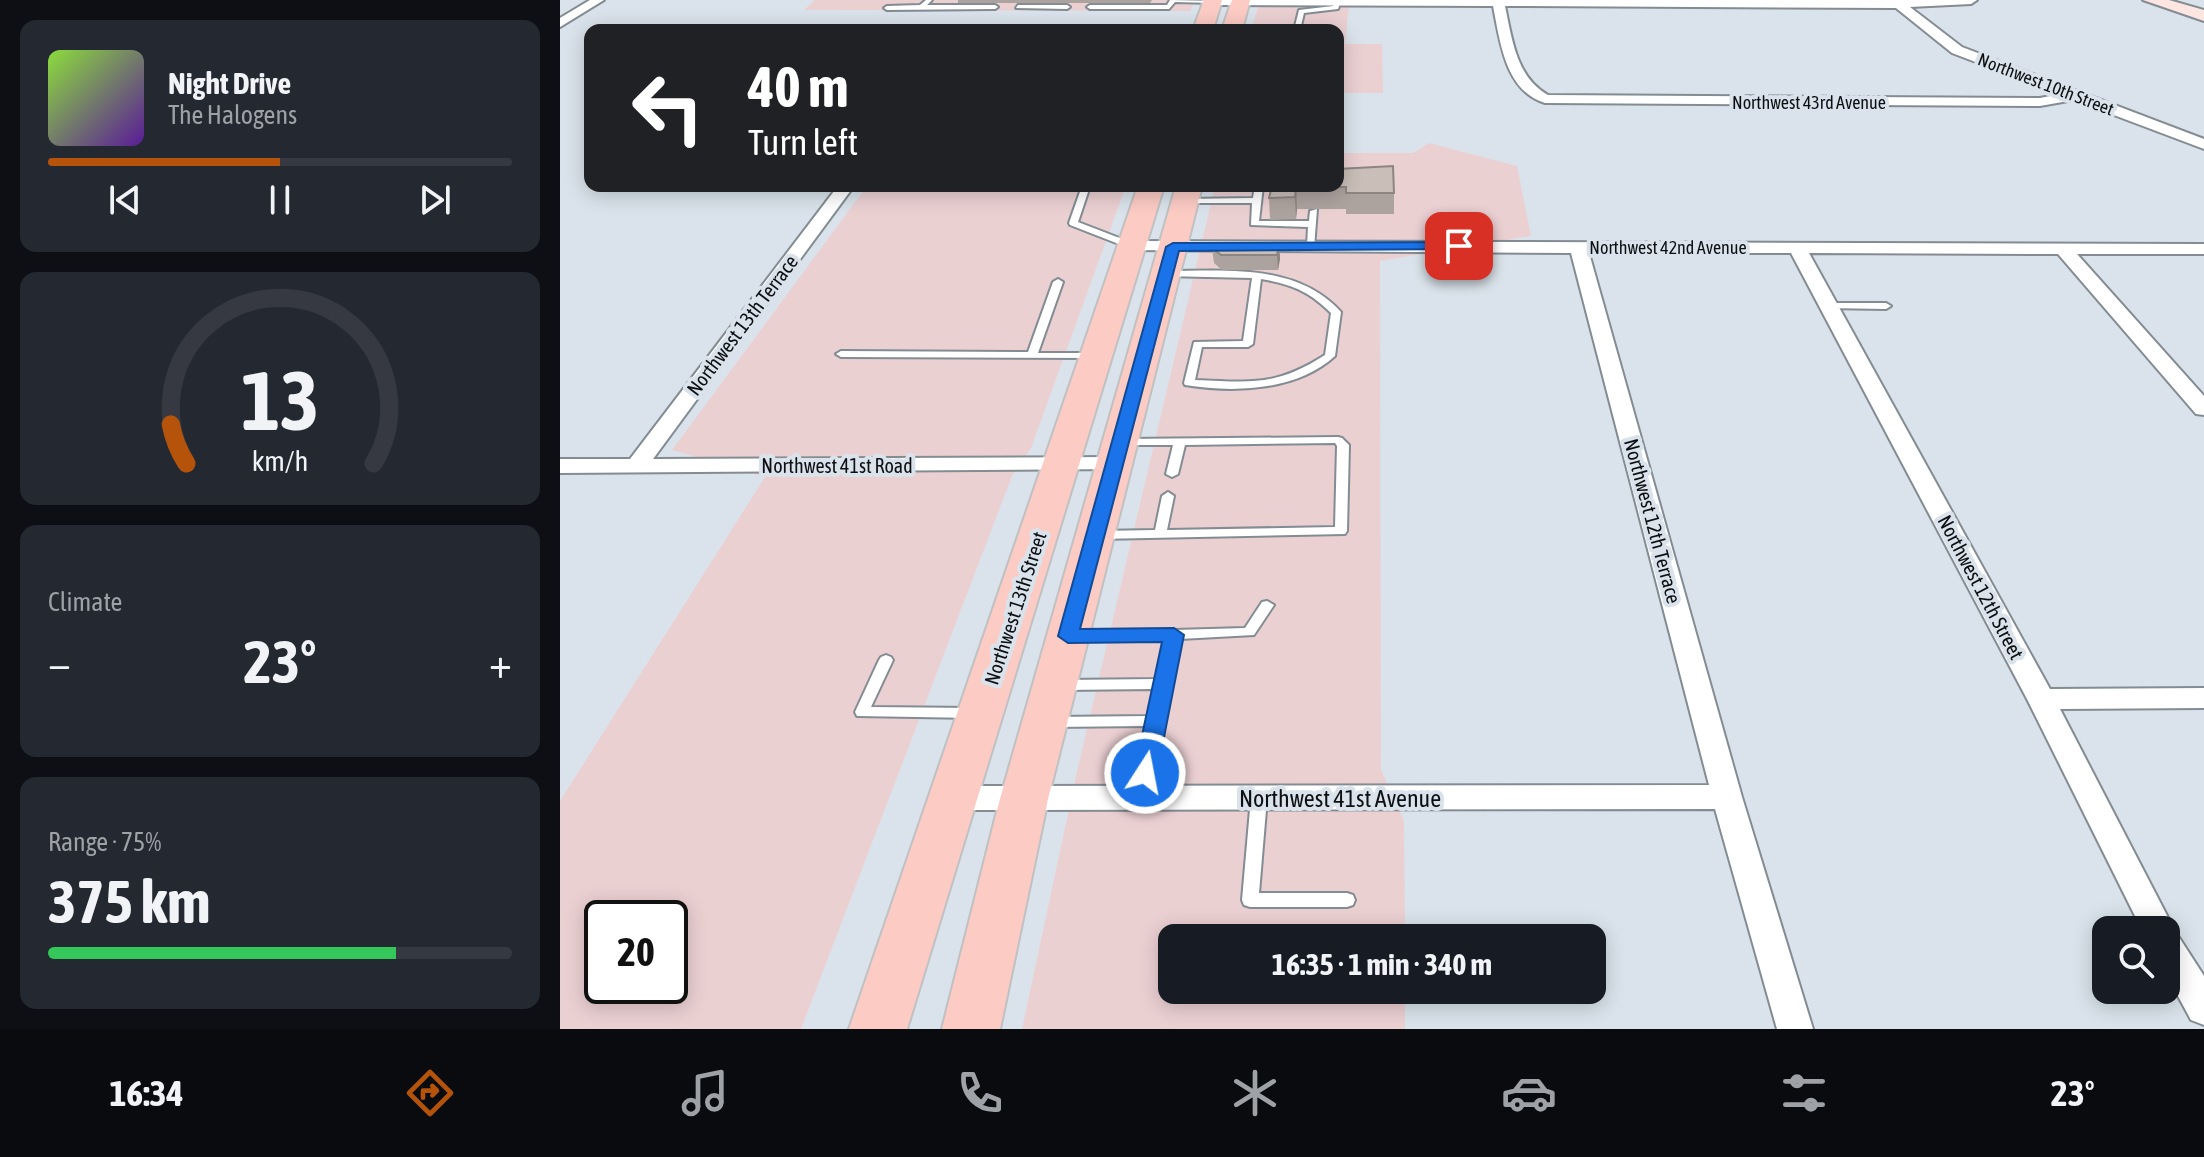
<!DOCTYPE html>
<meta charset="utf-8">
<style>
:root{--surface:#171b24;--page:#242831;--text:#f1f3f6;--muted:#9ea1a6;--line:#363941;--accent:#b45309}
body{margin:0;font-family:"Asap Condensed",sans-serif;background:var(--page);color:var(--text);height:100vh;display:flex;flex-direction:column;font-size:30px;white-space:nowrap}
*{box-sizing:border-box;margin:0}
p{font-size:26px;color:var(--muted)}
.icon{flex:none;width:44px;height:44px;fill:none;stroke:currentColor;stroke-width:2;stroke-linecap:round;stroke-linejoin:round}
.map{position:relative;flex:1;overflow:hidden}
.details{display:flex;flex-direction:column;gap:20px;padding:20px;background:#0d0f14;width:560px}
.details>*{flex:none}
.guide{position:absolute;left:24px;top:24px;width:760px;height:168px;border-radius:16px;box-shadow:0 4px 20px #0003;background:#202124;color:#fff;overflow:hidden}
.buttons{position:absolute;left:1532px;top:916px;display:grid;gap:16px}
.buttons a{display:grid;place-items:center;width:88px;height:88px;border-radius:16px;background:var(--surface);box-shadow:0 4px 20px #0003;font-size:40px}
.speed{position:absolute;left:24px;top:900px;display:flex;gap:16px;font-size:40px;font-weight:700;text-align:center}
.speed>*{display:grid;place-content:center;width:104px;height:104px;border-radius:50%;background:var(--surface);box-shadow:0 4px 20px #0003;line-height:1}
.speed .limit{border:4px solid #111;border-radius:12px;background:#fff;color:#111}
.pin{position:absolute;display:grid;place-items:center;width:68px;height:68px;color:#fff;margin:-34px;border-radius:16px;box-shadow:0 4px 12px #0006}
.me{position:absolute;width:88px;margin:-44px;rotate:11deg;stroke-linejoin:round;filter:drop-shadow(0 0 6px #0008)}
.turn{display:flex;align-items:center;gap:28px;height:168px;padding:0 32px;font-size:36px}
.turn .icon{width:104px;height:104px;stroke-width:2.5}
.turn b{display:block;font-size:56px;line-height:68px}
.big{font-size:60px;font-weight:700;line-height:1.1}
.details .widget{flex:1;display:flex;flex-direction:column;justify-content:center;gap:12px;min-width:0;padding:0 28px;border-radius:16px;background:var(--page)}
.details .dial{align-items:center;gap:0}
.dial svg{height:208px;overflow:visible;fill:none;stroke:var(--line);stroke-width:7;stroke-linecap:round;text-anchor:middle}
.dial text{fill:var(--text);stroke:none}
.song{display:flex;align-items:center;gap:24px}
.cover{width:96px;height:96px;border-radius:12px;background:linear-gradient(135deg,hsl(90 70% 55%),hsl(270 70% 35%))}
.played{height:8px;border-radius:4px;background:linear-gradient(90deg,var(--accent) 50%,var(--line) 50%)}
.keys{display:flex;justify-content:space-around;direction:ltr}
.heat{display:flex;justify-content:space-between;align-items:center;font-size:44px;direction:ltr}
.charge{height:12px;border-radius:6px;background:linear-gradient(90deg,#34c759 75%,var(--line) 0)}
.trip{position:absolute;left:598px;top:924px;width:448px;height:80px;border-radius:16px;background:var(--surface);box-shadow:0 4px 20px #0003;font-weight:700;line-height:80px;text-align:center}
.dock{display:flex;height:128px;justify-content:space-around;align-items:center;background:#090b0e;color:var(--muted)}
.dock .icon{width:56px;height:56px}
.dock .on{color:var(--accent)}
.dock b{font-size:36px;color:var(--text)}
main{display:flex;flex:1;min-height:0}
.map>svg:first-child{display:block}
.commercial{fill:#ebd0d2;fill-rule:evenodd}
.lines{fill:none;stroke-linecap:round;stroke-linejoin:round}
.service-casing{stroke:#838c93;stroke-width:4}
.minor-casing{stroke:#838c93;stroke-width:4}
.secondary-casing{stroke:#838c93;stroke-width:4}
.primary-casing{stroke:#c0c1c2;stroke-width:4}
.service{fill:#fff;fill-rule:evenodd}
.minor{fill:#fff;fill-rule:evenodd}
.secondary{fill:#fde5e1;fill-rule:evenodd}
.primary{fill:#fbcbc4;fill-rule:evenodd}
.wall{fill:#ada39e}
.shaded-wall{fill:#8d8581}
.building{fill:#c9beb8;stroke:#8d8581;stroke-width:2}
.route{fill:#1a73e8;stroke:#114b97;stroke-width:2}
.labels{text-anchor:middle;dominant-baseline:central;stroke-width:8;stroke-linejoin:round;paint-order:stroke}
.far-street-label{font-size:18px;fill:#0d1013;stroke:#dae3eb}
.street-label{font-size:20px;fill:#0d1013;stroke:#dae3eb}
.near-street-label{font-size:24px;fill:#0d1013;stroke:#dae3eb}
</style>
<main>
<section class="details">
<div class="widget">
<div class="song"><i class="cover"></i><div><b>Night Drive</b><p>The Halogens</p></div></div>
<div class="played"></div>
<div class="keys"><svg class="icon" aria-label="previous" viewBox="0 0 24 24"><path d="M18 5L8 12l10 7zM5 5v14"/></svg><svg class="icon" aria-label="pause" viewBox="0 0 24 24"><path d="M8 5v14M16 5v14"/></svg><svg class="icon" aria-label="next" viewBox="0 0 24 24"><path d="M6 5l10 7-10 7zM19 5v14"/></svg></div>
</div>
<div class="widget dial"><svg viewBox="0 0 100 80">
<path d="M14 69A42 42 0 1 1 86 69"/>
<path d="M14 69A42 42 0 0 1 8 54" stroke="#b45309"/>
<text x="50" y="56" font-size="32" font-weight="700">13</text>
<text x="50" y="72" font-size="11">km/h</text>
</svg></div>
<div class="widget"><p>Climate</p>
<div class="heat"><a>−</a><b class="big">23°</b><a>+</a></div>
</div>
<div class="widget"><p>Range · 75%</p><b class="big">375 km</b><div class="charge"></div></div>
</section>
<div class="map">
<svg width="1644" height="1029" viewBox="0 0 1644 1029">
<rect width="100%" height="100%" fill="#dae3eb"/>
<g class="commercial">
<path d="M255,0H635L630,11L244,10Z"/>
<path d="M700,0H807L789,6L785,44H822L823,93H778V30H691Z"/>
<path d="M869,143L957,166L971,236L820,261L821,770L844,821L845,938H612V990H845V1029H462L518,767L655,186H778V153H853Z"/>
<path d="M307,186H566L471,448L452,476L241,1029H0V801L205,477L112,450ZM42,918H110V986H42Z"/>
</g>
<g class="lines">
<defs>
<g id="service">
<path d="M366,0H372L367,5H435L438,7L435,9L327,10L324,8L327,6L360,5Z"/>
<path d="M610,0L656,1L653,3L615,2L609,9H530L527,7L530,5H607Z"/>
<path d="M776,0L781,1L778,9L744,13L740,30H734L739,10L773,6Z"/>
<path d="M458,5H507L510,7L507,9L456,8Z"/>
<path d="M522,186H530L518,222L575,244V248H569L510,225L509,223Z"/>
<path d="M695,186H703L699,221H749L750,211L757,209L754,248H748L747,246L748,227L691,225L692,203H625L621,201L625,199L693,198Z"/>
<path d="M606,271C666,271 737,263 781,312L775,356C737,391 674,393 625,385L624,383L634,342L683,341L692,278L603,276L601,274ZM701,279C731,284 749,291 771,313L765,355C715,387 691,382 635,380L642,347H688L693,344Z"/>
<path d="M498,279L503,282L478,353H534L538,354V358L281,357L276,354L281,351L468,352L493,282Z"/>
<path d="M1268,303H1326L1331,306L1326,309L1265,308L1263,306Z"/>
<path d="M778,437L782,438L789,445L787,531L785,534L539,539L533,535L539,531L595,530L602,496L608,492L614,496L607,530L775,527L777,446L775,443L625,445L618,474L612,477L606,474L613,445H564L558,442L564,439Z"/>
<path d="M707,601L714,605L694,635L620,639L585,803L580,805L575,803L572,799L588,726L491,727L486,726L484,722L486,718L491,717L590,716L596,689L502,690L497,688L495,685L497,682L502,680L598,679L606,640L513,641L508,639L506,636L508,633L685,628L702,602Z"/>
<path d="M326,655L331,657L333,660L311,707L414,708L419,709L421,713L419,717L414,718L297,716L295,712L319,660L321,657Z"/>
<path d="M699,792L704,794L707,798L699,893H787L793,895L795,900L793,905L787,907H690L684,905L682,900L691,798L694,794Z"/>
</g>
<g id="minor">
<path d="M30,0H44L0,27V18Z"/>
<path d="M648,0H1417L1411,4L1350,7L1402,47L1644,139V149L1514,100L1480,106L985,103C945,91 940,41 933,6L653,5ZM945,6L1336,8L1392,53L1500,94L1480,98L988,95C956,77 952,39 945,6Z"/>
<path d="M278,186H294L93,459L555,457L566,464L563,469L0,473V459H70Z"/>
<path d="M572,241L1644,244V254H1517L1644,396V415L1636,414L1498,254L1249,253L1490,689L1644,688V708L1500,709L1615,931L1644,976V1025L1631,1020L1606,974V930H1582L1467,699L1231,253H1029L1182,797L1253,1029H1217L1155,809L393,810L382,806L378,798L382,790L393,786L1149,785L1011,253L566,250V242Z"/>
</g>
<path id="secondary" d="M1583,0H1609L1644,10V21Z"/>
<g id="primary">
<path d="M644,0H662L653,30H633Z"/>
<path d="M672,0H690L682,30H662Z"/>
<path d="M578,186H604L347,1029H289Z"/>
<path d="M616,186H642L488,799L440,1029H382L440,799Z"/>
</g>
</defs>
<use href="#service" class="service-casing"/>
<use href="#minor" class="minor-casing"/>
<use href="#secondary" class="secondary-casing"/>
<use href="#primary" class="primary-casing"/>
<use href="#service" class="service"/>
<use href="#minor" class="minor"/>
<use href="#secondary" class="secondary"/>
<use href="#primary" class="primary"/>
</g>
<g class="wall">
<path d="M398,0H592L590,3H398Z"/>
<path d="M712,186H778L834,193V214H786V209H737L736,219L710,220L709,198Z"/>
<path d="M719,244L720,259L718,270H662L654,263L652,248Z"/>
</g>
<g class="shaded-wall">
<path d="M736,187L737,209L736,219L735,197Z"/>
<path d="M719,244L720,259L718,270L717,255Z"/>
</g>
<g class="building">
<path d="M833,166L834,193H786V187H736L735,197L709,198L712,186H778V169Z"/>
<path d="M664,243L719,244L717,255H661L652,248Z"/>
</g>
<path class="route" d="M899,242L906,246L904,249L619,251L520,629L614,628L624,635L597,773L593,779H577L574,773L602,642L508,643L498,636L606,247L613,243Z"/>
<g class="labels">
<g class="far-street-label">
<text transform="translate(1486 84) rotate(21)">Northwest 10th Street</text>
<text x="1249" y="102">Northwest 43rd Avenue</text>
<text x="1108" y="247">Northwest 42nd Avenue</text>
</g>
<g class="street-label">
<text transform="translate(182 325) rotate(-53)">Northwest 13th Terrace</text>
<text x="277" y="465">Northwest 41st Road</text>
<text transform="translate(1093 521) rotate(75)">Northwest 12th Terrace</text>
<text transform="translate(1421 587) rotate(62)">Northwest 12th Street</text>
<text transform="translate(455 608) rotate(-72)">Northwest 13th Street</text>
</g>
<g class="near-street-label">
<text x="780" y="798">Northwest 41st Avenue</text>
</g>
</g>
</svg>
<div class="buttons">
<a><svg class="icon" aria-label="search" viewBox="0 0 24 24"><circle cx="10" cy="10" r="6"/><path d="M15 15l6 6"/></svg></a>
</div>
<div class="speed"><div class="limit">20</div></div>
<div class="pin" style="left:899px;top:246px;background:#d93025"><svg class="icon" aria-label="arrive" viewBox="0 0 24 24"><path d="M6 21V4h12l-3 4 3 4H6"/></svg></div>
<svg class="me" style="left:585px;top:773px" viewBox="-20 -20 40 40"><circle r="17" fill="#1a73e8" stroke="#fff" stroke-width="3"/><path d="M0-11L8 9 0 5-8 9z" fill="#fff"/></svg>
<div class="trip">16:35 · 1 min · 340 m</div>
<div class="guide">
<div class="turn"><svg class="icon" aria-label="left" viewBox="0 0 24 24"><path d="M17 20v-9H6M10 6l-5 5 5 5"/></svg><div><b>40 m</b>Turn left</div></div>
</div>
</div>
</main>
<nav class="dock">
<b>16:34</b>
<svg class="icon on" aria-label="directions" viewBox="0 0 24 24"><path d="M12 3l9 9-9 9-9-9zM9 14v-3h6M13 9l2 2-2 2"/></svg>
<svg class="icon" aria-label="music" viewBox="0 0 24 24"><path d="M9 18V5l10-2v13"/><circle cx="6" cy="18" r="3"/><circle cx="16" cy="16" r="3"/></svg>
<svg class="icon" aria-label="phone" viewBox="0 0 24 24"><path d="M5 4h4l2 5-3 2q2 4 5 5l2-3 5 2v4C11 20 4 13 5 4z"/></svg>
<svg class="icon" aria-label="climate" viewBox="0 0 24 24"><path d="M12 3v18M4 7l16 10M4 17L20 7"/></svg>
<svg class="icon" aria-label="car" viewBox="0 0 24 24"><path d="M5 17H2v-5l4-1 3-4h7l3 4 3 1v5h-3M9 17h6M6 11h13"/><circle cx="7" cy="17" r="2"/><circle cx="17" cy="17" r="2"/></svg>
<svg class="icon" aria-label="filters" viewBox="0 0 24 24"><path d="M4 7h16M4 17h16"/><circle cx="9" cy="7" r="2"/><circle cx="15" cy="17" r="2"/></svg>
<b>23°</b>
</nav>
